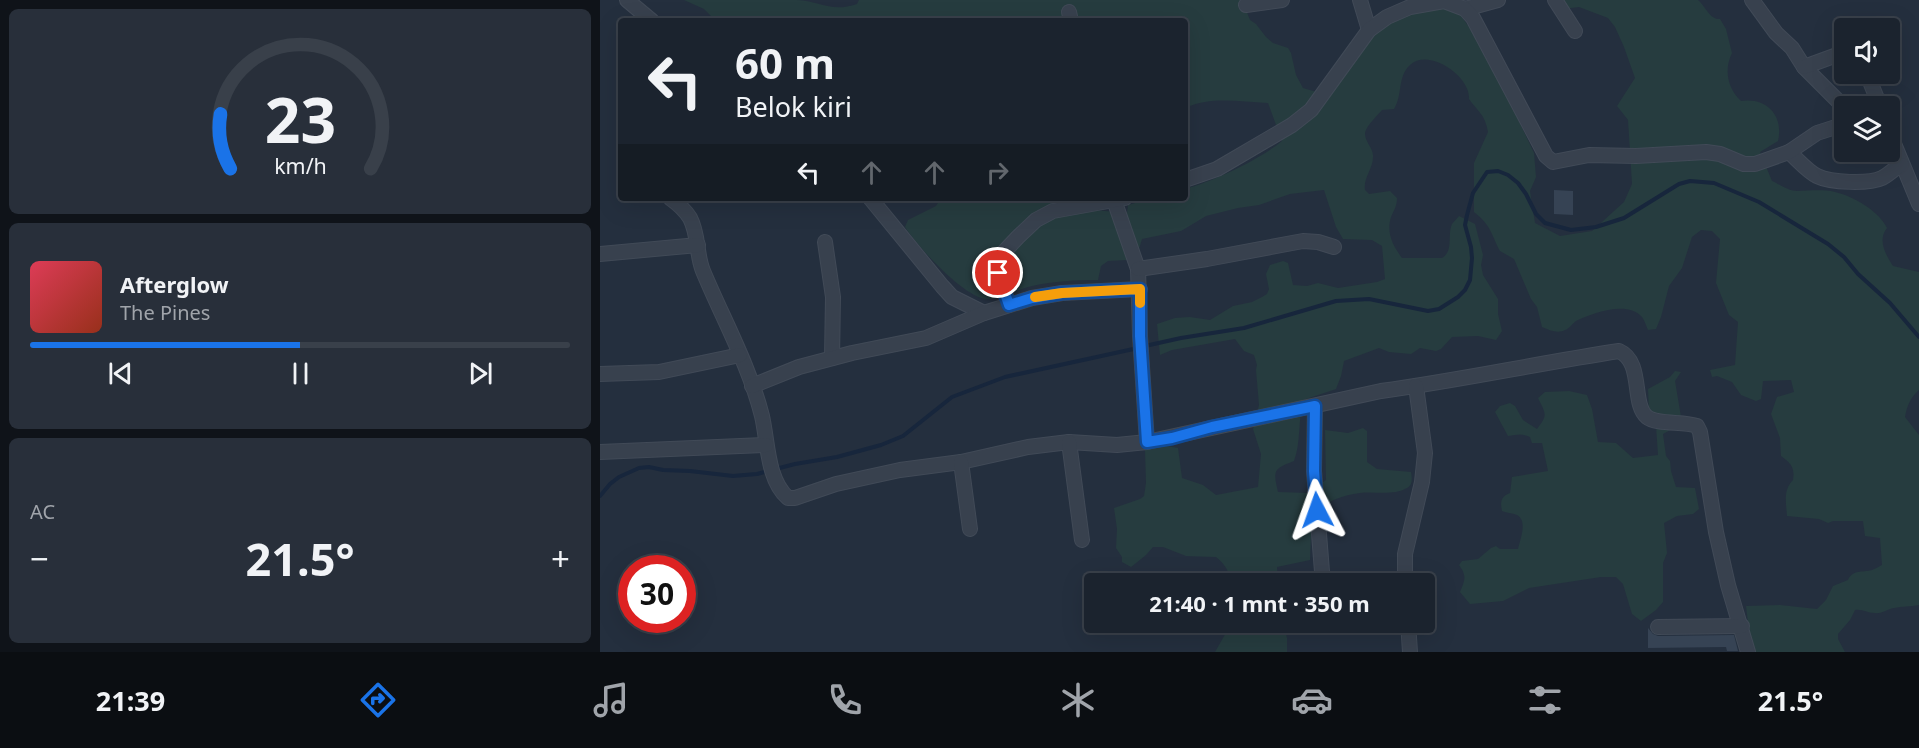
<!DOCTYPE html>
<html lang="id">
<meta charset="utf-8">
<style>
:root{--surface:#1b232e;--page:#282f3a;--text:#f1f3f6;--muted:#a0a4aa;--line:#39404a;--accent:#1a73e8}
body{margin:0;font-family:"Noto Sans",sans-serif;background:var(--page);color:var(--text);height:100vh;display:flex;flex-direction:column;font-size:22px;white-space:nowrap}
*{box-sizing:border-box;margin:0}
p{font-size:20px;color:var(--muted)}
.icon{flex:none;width:33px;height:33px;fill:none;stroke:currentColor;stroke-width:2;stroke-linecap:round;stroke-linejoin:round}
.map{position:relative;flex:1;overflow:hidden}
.sheet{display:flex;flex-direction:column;gap:9px;padding:9px;background:#0f1319;width:600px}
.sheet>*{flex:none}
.top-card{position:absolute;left:18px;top:18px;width:570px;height:183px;border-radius:6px;box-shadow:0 6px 24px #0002,0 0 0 2px var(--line);background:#1b232e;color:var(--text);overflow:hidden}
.buttons{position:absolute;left:1234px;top:18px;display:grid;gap:12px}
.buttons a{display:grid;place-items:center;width:66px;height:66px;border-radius:6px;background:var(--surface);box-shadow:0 6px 24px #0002,0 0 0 2px var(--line);font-size:30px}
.speed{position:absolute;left:18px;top:555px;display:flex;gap:12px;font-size:30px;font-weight:700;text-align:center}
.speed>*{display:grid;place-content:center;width:78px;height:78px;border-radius:50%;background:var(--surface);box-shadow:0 6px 24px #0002,0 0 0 2px var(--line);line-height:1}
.speed .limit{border:9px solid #d22;background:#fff;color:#111}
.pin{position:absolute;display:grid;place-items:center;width:51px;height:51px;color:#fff;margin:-26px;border:3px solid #fff;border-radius:50%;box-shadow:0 2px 6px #0007}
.me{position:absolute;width:66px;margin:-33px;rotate:356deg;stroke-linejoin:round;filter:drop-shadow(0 0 4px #0008)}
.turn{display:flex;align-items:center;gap:21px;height:126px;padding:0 18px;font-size:27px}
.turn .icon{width:78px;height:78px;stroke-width:2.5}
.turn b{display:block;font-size:42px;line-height:51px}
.lanes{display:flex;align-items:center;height:57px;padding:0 18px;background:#0003;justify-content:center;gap:30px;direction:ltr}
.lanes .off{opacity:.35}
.big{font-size:45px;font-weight:700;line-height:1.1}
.sheet .tile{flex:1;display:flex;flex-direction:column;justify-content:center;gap:9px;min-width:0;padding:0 21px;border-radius:9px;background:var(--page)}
.sheet .dial{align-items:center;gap:0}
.dial svg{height:156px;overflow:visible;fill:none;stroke:var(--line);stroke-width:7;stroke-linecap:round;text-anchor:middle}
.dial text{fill:var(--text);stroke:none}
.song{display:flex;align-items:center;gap:18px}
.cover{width:72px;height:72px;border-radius:9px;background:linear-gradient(135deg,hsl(350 70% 55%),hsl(10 70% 35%))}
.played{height:6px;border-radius:3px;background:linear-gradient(90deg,var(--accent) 50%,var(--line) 50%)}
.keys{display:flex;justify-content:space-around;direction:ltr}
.heat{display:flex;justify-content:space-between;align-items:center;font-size:33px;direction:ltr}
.trip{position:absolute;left:484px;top:573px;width:351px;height:60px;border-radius:6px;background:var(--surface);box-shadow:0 6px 24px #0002,0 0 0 2px var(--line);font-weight:700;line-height:60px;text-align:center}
.tab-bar{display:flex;height:96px;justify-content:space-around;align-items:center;background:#0b0e12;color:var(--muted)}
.tab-bar .icon{width:42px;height:42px}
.tab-bar .active{color:var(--accent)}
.tab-bar b{font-size:27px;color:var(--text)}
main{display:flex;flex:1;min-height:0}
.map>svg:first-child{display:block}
.green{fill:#263c3f}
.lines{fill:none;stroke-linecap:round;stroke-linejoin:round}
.stream{stroke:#17263c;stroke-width:4}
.building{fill:#364354}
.minor-casing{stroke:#414a57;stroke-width:16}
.minor{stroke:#38414e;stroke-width:14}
.route-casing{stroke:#114b97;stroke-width:15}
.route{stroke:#1a73e8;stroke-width:10}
.slow{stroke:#f59e0b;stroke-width:10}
</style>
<main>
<section class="sheet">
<div class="tile dial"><svg viewBox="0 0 100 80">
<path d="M14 69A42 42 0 1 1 86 69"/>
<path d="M14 69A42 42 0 0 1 9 41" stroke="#1a73e8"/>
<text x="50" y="56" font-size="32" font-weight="700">23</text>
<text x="50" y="72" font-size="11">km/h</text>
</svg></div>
<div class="tile">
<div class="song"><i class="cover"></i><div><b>Afterglow</b><p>The Pines</p></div></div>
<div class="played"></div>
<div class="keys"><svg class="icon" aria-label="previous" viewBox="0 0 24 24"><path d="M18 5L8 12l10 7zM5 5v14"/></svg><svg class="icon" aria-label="pause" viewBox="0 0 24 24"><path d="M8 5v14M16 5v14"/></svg><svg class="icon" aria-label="next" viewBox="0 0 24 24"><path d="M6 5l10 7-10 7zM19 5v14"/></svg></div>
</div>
<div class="tile"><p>AC</p>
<div class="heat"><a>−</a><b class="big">21.5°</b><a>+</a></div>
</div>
</section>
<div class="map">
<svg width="1319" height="652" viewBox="0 0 1319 652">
<rect width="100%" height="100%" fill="#242f3e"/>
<g class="green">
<path d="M84,0C122,0 160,0 197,0C221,1 231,13 257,4L259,0H642L650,20L656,24L666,37L673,43L688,48L691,53L696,75L703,88L730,96C735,85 740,73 747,63C761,41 810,2 838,4C844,5 851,7 856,9L885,49L934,153L936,177L930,191L935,223L960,236L992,231L1024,202L1032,184L1028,120L1017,106L1035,78L1024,47L1015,27L1008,18L979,7L955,10L954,0H1098C1106,7 1110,20 1120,19L1126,29L1132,53C1124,69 1127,88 1141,101C1167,97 1184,116 1178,141L1160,152L1172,181C1179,184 1189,191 1197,191C1210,191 1222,189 1235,192C1253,196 1279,211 1287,228C1277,240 1286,255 1293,266L1319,272V390C1310,398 1307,406 1305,417L1319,435V605C1310,607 1302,606 1294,608C1287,609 1282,614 1275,613C1267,613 1263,609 1255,610L1250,620L1238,634V639L1245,652H1153L1150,640L1146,606L1180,605L1217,609L1226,600L1233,586L1248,580C1253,569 1262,573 1272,570C1275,569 1278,567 1282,565L1280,538L1265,536L1263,521H1233L1228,523L1219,519L1187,516C1186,502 1183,490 1193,480C1195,468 1191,463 1181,456L1180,438L1171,414L1177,397L1194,392L1191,380L1163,381L1161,399L1156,401L1141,395L1132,382L1117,376L1112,377L1110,370L1135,365L1138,322L1129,315L1116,283L1120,239L1112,231L1101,230L1092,237L1082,268L1069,286L1061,317L1056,329L1048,330C1046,326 1045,321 1042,317C1028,300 992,313 976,321C972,324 969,329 965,330C958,334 949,330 942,327L937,307L931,299L914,259L900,251C891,234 891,225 874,212V163L888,132C885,114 878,112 869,99C871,76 828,47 810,65C797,77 803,95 794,109L782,110C777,116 765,127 765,134C765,142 774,149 773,157C773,169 763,178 765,190L769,194L790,191L797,198C797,206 794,210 791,217C786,233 793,246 802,258H842C854,251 847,235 852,224C854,221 857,219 859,216L875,224L883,255L881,265L883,275L898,299V314L902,331L896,340L878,336L852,337L841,349L836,351L820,348L811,354L789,352L779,348L744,361L741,376L736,389L703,400C698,420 701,443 694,461C673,469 673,470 678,492L708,493L726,480L725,430L748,433L763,428L767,431V462L777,469L811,472C812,478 813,485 807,488C793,496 774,491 760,493C742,495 728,502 712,511L710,560L677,567L678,583H630C630,572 625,564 616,557L586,556L563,547H553L546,555L531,567L522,562V557L516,548L517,529L514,508L540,499L544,496L546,483L545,450L567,446L578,448L582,478L603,485L616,495L658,487L661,454L653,429L659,405L656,370L657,365L654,355L644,351L635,339L572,350L560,355L557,324L575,318L590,317L610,320L633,306L652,302L662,297L667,294L669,289L666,274L670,265L683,261L688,263L693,285L707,286L718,283L738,288L777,282L785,279L782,246L772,240L743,239L736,227L724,190L690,194L659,205L638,208L606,216L581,231L542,239L539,249L527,260L508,261L501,266L498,280C476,280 454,281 432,286C418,289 402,299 388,299C366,300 317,246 305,227L308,220L336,206L341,198H487L494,210L527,213L528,205L553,198H585V189C614,181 659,160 682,141L668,103C639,102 612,96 585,108V21H116L104,9Z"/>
<path d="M1075,371L1081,372L1075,381L1081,417L1072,429L1063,434L1066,456L1070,461L1071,471L1076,487L1095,488L1099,509L1093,514L1077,516L1064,523L1067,553L1063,563V602L1056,610L1041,621L1032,614L1023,584L1016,577H1001L929,588L903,601L870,604L860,592C865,580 867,576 859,565L862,561L878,559L891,548L896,546L900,549H918C920,540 928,521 917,515C912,513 907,513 902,511C900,502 901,496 910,493L912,477L948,471L942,443H932L930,437C921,433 917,435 908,436L895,412L900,406L910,403L915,406L923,420L937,429C948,415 946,414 938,398L945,392L969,391L987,395L992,409L998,442L1016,443L1033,458L1058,455L1056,426L1049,411L1048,389L1070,377Z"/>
<path d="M625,623H683L687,638V652H615L627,631Z"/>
</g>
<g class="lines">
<g class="stream">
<path d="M545,346L581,338L644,328L736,301L769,299L828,311L839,309L858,297L865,290L870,280L872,258L871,247L865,225L867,215L873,193L887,172L898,171L908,175L918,183L926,194L936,214L945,223L971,230L996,227L1024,218L1079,184L1090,181L1114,183L1159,202L1228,244L1244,257L1258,274L1290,303L1319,337"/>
<path d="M0,496L10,484L19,477L39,468L49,467L63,470L90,471L133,476L157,474L195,464L237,457L281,445L303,436L352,397L405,377L538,348"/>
</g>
</g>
<g class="building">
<path d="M954,190L973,191V215L954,214Z"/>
<path d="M1048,628L1053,634L1058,636L1134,635L1138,651H1127L1126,647L1048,648Z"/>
</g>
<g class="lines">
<defs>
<g id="minor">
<path d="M27,0L52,21"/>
<path d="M760,0L769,30"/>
<path d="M955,0L975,31"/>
<path d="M1152,0L1176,33L1192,48L1204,67L1241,104L1245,112"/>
<path d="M646,5L682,0"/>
<path d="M865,9L898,0"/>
<path d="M469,12L471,21"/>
<path d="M1204,67L1245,52"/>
<path d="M1267,74L1280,106"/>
<path d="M1290,134L1319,204"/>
<path d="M1189,152C1198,160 1207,171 1217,176C1231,183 1269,184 1282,178C1290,174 1294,168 1302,165"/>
<path d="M585,180L617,169L692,125L711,110L769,30L787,17L810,7L844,1L865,9L873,18L946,156L953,162L989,155L1036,156L1106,152L1120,154L1144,164H1155L1189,152L1217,133L1245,124"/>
<path d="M70,198C77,203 85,210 90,218C99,235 96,254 103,271C123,319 149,365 162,416C168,442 167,480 188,498H195L236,484L300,470L361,462L428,447L469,442L517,445L547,442L781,391C861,380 940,363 1019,351C1044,362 1031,404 1047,417C1057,425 1084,421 1097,426L1100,432L1116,532L1128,585L1148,652"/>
<path d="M270,198L342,286L352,297L384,313"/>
<path d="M514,200L538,269L540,336L547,442"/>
<path d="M225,242L233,297L232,358"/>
<path d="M0,254L98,245"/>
<path d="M538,269L607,259L703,241L718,242L734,247"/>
<path d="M409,305L398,273L397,264L401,255L418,237L436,220L453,211L525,198"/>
<path d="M0,374L59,372L140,355"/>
<path d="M152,386L199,367L252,353L326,338L384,313L432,298L462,293L540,289"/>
<path d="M715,406L714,471L723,584"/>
<path d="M469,442L482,540"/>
<path d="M0,452L166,445"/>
<path d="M361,462L370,529"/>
<path d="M805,584V554L822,482L825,453L816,386"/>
<path d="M808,622L810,652"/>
<path d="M1058,627L1142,626"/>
</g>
</defs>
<use href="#minor" class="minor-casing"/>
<use href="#minor" class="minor"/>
</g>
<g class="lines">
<defs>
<path id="route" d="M398,273L409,305L432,298L462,293L540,289V336L547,442L572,438L612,427L715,406L714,471L717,510"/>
</defs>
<use href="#route" class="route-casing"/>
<use href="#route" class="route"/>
<path class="slow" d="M435,297L462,293L540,289V303"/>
</g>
</svg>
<div class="buttons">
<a><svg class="icon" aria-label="sound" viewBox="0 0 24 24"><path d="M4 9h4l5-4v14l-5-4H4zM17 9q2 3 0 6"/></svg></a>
<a><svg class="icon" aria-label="layers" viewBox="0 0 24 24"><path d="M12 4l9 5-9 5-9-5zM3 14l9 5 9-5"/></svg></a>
</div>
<div class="speed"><div class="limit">30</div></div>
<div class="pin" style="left:398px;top:273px;background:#d93025"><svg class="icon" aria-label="arrive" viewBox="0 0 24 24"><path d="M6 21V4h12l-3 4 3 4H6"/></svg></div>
<svg class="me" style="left:717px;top:510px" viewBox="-20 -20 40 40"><path d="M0-17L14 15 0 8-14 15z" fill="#1a73e8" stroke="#fff" stroke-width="4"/></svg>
<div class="trip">21:40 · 1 mnt · 350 m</div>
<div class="top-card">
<div class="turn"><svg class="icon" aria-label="left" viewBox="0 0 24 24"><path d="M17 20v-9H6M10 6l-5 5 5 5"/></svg><div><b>60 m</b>Belok kiri</div></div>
<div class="lanes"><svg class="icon" aria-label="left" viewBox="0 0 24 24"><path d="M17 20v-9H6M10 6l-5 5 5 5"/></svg><svg class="icon off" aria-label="ahead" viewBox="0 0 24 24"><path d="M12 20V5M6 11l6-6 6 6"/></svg><svg class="icon off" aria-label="ahead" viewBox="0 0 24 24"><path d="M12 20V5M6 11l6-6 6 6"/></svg><svg class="icon off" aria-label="right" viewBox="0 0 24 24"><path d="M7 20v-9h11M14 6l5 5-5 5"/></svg></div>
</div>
</div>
</main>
<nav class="tab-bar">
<b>21:39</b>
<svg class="icon active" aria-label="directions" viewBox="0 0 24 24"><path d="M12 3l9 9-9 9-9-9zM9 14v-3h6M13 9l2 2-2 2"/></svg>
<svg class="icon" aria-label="music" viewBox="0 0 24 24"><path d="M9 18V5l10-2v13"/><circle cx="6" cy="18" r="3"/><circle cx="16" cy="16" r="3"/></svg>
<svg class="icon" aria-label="phone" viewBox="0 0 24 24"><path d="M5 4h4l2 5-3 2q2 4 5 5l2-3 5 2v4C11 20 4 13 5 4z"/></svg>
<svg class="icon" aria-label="climate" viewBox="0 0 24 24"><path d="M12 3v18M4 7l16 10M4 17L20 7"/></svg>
<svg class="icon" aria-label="car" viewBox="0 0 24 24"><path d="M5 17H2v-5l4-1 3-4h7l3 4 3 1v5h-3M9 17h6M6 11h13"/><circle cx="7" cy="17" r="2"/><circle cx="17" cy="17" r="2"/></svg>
<svg class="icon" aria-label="filters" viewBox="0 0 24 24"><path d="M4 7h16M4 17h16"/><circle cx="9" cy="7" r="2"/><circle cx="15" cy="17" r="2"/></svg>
<b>21.5°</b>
</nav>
